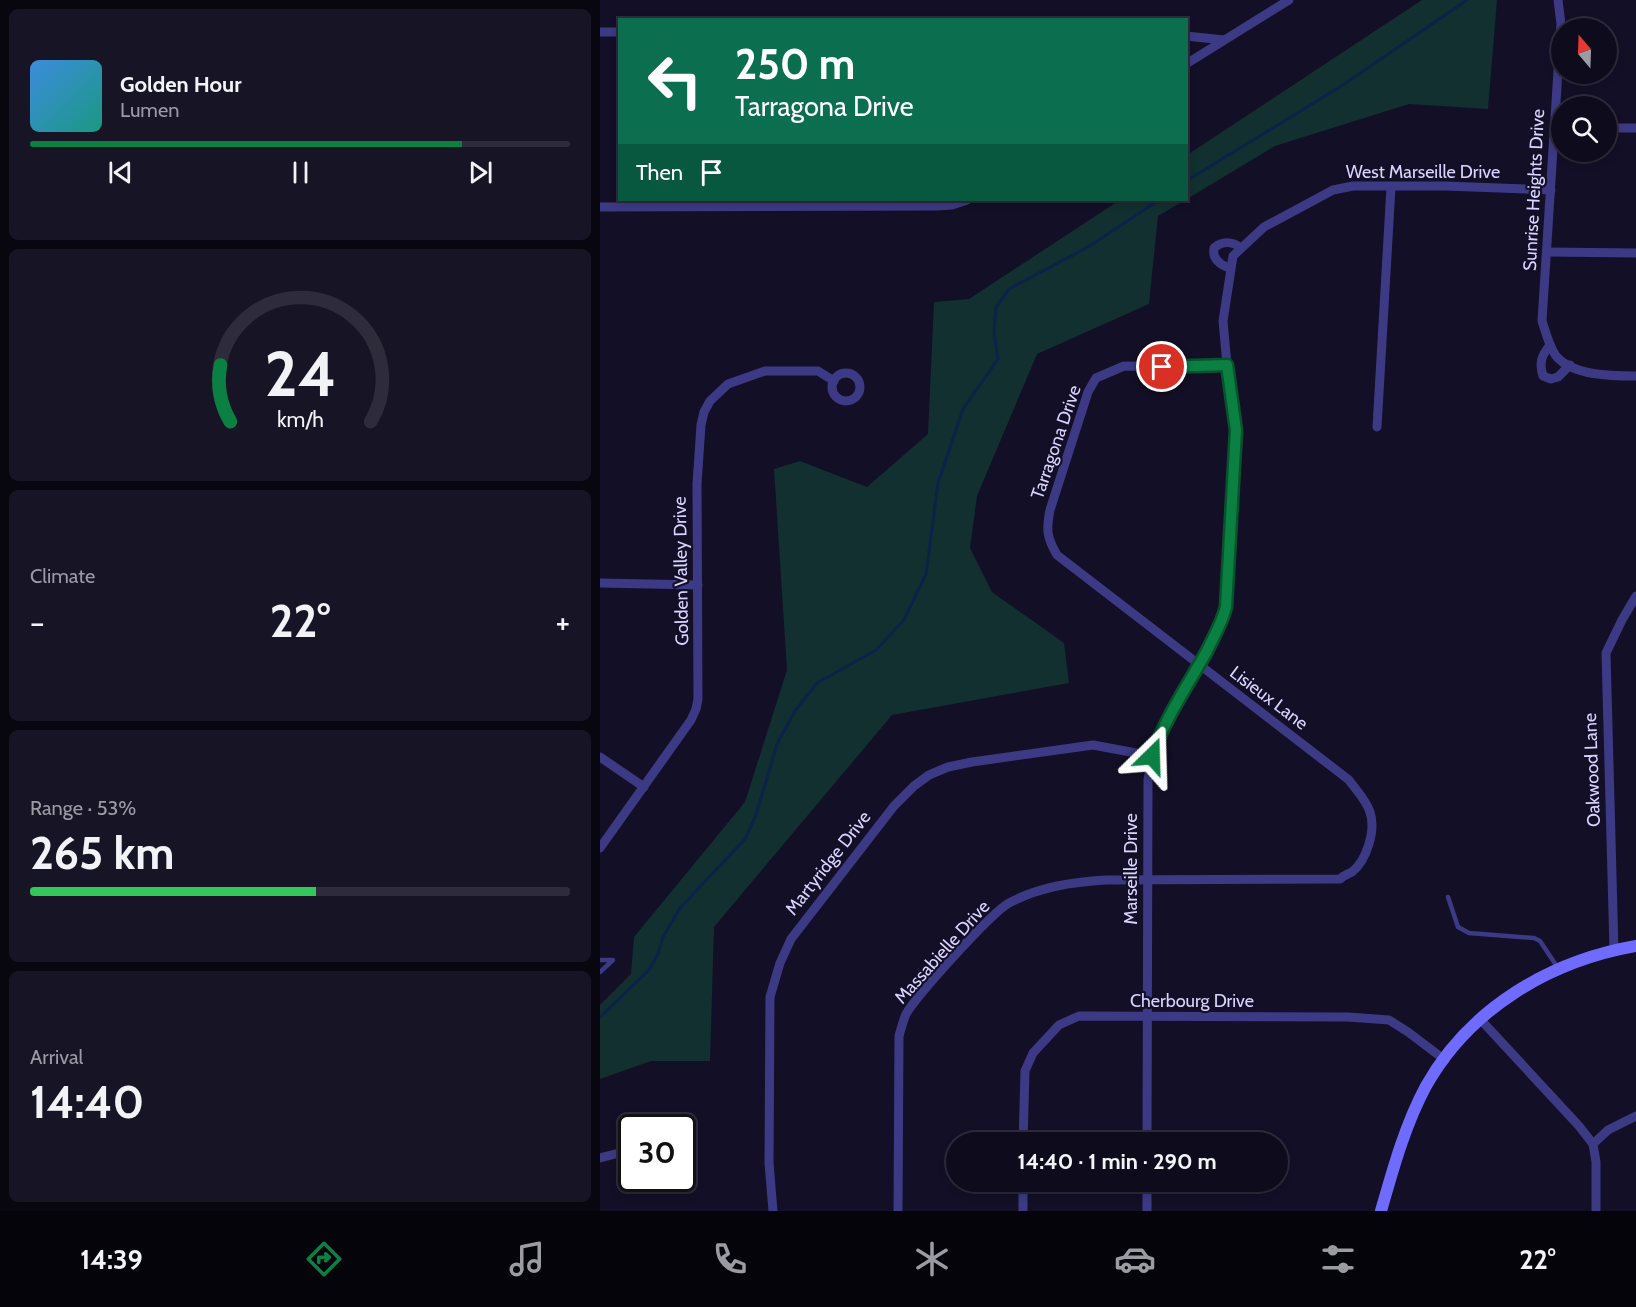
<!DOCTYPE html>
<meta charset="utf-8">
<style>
:root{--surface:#0e0b1c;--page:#171425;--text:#f1f3f6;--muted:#9b9ba3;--line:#2e2b3b;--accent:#0b8043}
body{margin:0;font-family:Cabin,sans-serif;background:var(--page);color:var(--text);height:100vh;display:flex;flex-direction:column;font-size:22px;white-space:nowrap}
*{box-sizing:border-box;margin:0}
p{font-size:20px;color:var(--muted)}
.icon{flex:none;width:33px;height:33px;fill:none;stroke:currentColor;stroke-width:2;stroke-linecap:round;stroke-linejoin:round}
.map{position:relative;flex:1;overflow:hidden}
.drawer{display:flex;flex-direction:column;gap:9px;padding:9px;background:#08060f;width:600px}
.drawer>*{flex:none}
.hud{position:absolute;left:18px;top:18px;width:570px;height:183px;border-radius:0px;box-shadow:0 3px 9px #0003,0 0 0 2px var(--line);background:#0b6e4f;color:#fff;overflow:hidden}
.needle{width:39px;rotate:341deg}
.tools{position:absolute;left:951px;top:18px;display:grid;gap:12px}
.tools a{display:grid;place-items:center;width:66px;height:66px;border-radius:50%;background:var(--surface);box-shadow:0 3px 9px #0003,0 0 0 2px var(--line);font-size:30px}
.speed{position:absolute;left:18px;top:1114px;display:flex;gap:12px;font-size:30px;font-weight:700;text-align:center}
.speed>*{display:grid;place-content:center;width:78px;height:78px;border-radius:50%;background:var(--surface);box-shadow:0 3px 9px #0003,0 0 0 2px var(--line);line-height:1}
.speed .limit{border:3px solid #111;border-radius:9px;background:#fff;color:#111}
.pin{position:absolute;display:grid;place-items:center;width:51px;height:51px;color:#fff;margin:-26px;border:3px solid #fff;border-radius:50%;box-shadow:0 2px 6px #0007}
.me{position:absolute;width:66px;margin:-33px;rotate:22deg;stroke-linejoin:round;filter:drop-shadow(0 0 4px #0008)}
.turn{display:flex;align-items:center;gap:21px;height:126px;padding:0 18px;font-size:27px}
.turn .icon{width:78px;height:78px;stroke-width:2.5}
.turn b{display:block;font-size:42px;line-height:51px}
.then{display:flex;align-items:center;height:57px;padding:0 18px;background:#0003;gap:12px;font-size:22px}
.big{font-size:45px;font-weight:700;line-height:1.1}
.drawer .tile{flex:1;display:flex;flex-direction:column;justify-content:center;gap:9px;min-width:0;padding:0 21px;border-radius:9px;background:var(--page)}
.drawer .dial{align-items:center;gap:0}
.dial svg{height:156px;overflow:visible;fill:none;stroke:var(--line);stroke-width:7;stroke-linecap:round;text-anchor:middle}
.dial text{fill:var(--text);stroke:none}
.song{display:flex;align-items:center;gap:18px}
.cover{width:72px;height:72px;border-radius:9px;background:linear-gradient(135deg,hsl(210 70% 55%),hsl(170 70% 35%))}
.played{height:6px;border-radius:3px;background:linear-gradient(90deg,var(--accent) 80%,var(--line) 80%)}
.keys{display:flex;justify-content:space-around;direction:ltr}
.heat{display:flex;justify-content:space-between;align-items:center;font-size:33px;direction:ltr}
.charge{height:9px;border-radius:4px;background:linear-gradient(90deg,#34c759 53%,var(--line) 0)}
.trip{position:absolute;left:346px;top:1132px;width:342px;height:60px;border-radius:30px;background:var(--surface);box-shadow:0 3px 9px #0003,0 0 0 2px var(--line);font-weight:700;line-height:60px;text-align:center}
.dock{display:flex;height:96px;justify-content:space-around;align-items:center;background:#06040b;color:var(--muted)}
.dock .icon{width:42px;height:42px}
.dock .active{color:var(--accent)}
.dock b{font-size:27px;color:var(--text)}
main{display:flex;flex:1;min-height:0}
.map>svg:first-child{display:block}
.green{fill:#12302f}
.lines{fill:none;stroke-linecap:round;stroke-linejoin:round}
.stream{stroke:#0c2248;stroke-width:3}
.lane{stroke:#3d3a85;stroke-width:4.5}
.street{stroke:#3d3a85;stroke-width:9}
.secondary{stroke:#6f6bff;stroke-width:12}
.route-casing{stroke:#07532c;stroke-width:15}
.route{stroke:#0b8043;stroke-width:10}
.labels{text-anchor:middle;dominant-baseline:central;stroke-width:4.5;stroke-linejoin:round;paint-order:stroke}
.street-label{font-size:18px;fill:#d9d4ff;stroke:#130f26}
</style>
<main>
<section class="drawer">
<div class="tile">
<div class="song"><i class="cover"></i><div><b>Golden Hour</b><p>Lumen</p></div></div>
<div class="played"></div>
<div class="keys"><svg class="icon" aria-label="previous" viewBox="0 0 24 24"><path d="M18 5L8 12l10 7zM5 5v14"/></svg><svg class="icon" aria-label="pause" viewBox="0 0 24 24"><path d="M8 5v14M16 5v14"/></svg><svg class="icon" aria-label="next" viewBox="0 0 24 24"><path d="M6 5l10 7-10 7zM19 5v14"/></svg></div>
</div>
<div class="tile dial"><svg viewBox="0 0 100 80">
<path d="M14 69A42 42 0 1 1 86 69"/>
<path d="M14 69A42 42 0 0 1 9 40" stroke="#0b8043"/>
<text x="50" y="56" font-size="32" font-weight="700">24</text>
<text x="50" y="72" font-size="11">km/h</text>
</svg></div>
<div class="tile"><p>Climate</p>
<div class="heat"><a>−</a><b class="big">22°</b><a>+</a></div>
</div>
<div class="tile"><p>Range · 53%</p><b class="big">265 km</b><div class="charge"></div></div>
<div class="tile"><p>Arrival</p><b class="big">14:40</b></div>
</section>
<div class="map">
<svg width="1036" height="1211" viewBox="0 0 1036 1211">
<rect width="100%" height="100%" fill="#130f26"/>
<g class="green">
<path d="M822,0H897L888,109L809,104L675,146L587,199V155Z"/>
<path d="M520,200H585L558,216L549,304L437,354L377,496L370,548L392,592L464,643L469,683L292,715L114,927L110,1061H51L0,1079V1005L31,974L34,937L145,802L187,670L174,469L200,461L267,487L328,434L334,302L369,299Z"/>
</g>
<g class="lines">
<g class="stream">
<path d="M586,181L743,85L867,0"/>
<path d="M0,1017L49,970L58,954L63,937L80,908L145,839L156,815L177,744L195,711L217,683L276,650L304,620L326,574L338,483L363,409L398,359L394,332L396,307L409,289L488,247L559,200"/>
</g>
<g class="lane">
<path d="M848,897L858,927L869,933L934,938L940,941L958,968"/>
<path d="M0,960H13L0,972"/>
</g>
<g class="street">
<path d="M958,0L961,24L942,321C946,333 949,346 956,356C973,376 1012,376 1036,376"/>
<path d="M0,32H20"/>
<path d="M586,36L624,40"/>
<path d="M586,64L689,0"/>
<path d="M1006,128H1036"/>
<path d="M0,207L336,206L352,205L367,200"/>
<path d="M947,252L1036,253"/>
<path d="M630,268C620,265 612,259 614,248C622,241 632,241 641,248"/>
<path d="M950,345C941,356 939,363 943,376L951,379L958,377L970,365"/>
<circle cx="246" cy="387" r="14"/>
<path d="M777,427L791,187"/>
<path d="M0,583L98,585"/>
<path d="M0,757L44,787"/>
<path d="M0,848L91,720L96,709L98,699L97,484L101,425L104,412L110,401L128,384L165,371H218L234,381"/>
<path d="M1014,950L1006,653L1022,620L1036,596"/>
<path d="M880,1019L979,1126L993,1144L996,1162V1211"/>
<path d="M423,1143L425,1071L433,1053L459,1025L479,1016L748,1017L789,1020L808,1032L845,1060"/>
<path d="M547,1143L548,780C550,765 553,750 559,735C577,691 614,654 626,607L636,430L627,365L623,321L633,256L664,227L733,190L753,186H845L951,190"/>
<path d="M993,1144L1008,1130L1036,1116"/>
<path d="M0,1158L27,1151"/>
<path d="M547,1182V1211"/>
<path d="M173,1211L169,1163L170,997L180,963L191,939L294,806L314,786L329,775L348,767L372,762L493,745L552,756"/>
<path d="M298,1211L299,1036C301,1029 303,1021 306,1014C317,995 391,913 409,903C439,887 472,882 506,880L740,879C743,876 748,874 752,872C767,860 776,830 770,812C766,800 756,790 749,780L457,555C447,538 446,530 450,510L488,392L496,378L524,366L600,367L627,365"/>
<path d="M423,1211V1182"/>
</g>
<path class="secondary" d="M781,1211C793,1169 805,1125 826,1086C870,1008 950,961 1036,946"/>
</g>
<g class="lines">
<defs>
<path id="route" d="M552,756C565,718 588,685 607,651C614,636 622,623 626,607L636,430L627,365L562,367"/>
</defs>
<use href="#route" class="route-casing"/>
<use href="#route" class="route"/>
</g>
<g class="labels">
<g class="street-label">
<text x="823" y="172">West Marseille Drive</text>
<text transform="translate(934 190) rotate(-87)">Sunrise Heights Drive</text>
<text transform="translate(456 442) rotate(-71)">Tarragona Drive</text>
<text transform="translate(81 571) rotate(-91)">Golden Valley Drive</text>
<text transform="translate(669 698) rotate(37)">Lisieux Lane</text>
<text transform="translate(992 770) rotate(-92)">Oakwood Lane</text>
<text transform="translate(228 863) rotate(-52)">Martyridge Drive</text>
<text transform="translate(531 869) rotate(-90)">Marseille Drive</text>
<text transform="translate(342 952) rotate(-48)">Massabielle Drive</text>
<text x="592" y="1001">Cherbourg Drive</text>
</g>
</g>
</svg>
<div class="tools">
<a><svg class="needle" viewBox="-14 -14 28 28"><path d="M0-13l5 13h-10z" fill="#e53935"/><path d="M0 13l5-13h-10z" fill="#9b9ba3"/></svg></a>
<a><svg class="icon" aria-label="search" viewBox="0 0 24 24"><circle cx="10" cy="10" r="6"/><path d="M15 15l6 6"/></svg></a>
</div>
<div class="speed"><div class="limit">30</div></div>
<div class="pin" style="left:562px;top:367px;background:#d93025"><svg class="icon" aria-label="arrive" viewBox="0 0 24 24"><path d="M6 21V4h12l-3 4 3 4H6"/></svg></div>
<svg class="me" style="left:552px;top:756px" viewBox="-20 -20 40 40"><path d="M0-17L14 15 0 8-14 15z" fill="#0b8043" stroke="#fff" stroke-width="4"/></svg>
<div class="trip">14:40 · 1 min · 290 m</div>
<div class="hud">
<div class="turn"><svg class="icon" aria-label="left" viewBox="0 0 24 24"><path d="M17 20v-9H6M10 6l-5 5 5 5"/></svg><div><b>250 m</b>Tarragona Drive</div></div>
<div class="then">Then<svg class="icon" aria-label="arrive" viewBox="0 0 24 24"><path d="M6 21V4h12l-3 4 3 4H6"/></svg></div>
</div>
</div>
</main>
<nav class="dock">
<b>14:39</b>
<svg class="icon active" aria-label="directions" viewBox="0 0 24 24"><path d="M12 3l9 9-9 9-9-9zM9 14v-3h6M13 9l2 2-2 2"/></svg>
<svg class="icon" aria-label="music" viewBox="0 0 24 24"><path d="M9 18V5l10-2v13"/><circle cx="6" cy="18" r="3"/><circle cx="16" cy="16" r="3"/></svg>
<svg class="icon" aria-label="phone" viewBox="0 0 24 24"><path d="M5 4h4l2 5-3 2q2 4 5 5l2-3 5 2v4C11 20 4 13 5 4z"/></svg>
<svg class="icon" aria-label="climate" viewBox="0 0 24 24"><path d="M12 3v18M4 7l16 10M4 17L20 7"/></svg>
<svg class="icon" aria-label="car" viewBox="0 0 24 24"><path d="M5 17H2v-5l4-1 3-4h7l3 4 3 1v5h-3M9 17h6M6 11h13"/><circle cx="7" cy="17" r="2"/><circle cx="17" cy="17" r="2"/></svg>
<svg class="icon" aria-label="filters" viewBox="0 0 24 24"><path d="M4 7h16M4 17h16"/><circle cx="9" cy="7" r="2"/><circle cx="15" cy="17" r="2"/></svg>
<b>22°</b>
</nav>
